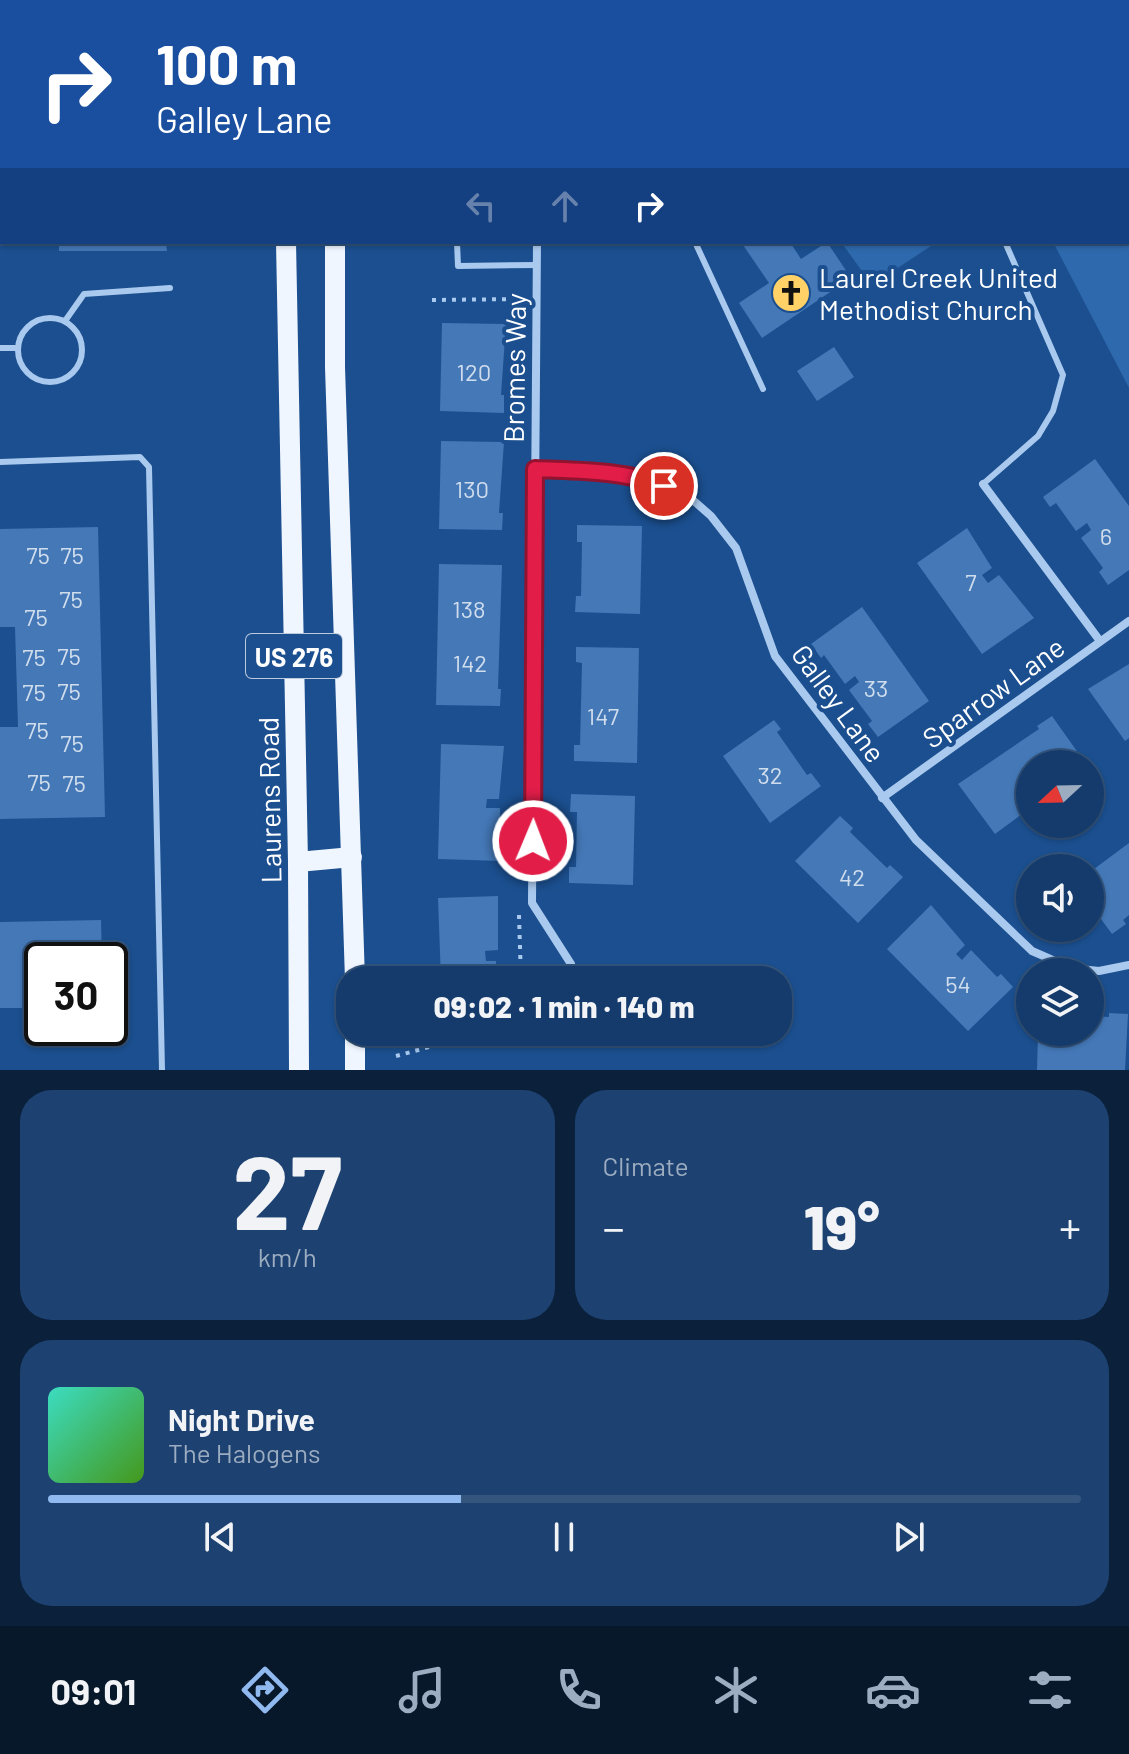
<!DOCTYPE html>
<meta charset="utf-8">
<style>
:root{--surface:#143b6b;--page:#1d4271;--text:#f1f3f6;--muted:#9dadc1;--line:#33557e;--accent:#90b9f0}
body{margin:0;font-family:Barlow,sans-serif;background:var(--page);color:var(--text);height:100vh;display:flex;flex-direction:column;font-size:30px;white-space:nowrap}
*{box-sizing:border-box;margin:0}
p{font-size:26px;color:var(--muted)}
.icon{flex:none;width:44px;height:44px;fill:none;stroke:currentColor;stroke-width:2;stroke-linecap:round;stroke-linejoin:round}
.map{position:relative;height:1070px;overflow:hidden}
.panel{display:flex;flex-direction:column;gap:20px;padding:20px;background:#0b203b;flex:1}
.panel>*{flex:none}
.banner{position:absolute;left:0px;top:0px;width:1130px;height:244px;box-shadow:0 2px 6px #0004,0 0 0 2px var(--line);background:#1a4fa0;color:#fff;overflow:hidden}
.needle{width:52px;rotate:248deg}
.controls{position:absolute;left:1016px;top:750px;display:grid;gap:16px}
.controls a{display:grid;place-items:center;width:88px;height:88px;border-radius:50%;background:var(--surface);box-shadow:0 2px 6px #0004,0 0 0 2px var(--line);font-size:40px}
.speed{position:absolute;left:24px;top:942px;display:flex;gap:16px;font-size:40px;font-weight:700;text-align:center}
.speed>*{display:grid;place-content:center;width:104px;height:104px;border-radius:50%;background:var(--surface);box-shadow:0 2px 6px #0004,0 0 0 2px var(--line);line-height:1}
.speed .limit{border:4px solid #111;border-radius:12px;background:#fff;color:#111}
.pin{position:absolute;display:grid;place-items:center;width:68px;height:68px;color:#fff;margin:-34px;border:4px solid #fff;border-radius:50%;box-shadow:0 2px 8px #0007}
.me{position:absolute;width:88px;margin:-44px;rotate:1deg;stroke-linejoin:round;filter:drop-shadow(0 0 6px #0008)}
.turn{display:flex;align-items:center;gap:28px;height:168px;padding:0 24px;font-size:36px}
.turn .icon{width:104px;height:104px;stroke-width:2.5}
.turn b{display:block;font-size:56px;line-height:68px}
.lanes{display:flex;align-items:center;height:76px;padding:0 24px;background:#0003;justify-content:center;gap:40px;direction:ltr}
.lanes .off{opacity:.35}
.big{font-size:60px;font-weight:800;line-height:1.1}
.panel .card{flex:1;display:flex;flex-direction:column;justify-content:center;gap:12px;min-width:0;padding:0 28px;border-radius:32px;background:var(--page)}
.panel .dial{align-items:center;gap:0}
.dial b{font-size:104px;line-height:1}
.song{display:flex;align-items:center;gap:24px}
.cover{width:96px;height:96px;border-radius:12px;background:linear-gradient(135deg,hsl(170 70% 55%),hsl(100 70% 35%))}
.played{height:8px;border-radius:4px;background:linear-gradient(90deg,var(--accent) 40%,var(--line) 40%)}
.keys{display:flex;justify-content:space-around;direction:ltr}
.heat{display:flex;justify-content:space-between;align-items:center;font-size:44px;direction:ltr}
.panel .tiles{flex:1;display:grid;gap:20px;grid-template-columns:1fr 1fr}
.card:last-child{grid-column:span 2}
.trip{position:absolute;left:336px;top:966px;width:456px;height:80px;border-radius:32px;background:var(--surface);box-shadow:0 2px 6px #0004,0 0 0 2px var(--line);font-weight:800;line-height:80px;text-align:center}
.menu{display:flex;height:128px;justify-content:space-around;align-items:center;background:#08182b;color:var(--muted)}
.menu .icon{width:56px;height:56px}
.menu .current{color:var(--accent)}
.menu b{font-size:36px;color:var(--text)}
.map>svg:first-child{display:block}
.green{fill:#2e69ad}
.building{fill:#4478b7}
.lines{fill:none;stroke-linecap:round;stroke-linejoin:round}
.path{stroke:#a9c9ee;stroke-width:4;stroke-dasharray:4 6;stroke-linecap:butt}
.service{stroke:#a9c9ee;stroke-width:6}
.minor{stroke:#a9c9ee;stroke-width:8}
.primary{stroke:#f0f6ff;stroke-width:20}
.route-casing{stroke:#92132f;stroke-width:20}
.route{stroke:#e11d48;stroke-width:14}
.labels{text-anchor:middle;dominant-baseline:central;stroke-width:8;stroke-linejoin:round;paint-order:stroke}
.number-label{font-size:24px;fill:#d0dded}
.shield{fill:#1b4f8f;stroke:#bbcadd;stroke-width:2}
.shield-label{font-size:26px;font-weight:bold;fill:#fff}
.poi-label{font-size:28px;fill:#fff;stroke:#1b4f8f;text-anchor:start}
.street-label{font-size:28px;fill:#fff;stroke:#1b4f8f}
</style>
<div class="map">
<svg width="1129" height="1070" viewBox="0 0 1129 1070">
<rect width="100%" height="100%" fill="#1b4f8f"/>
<g class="green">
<path d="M922,0H1129V388L1053,242H1128V2Z"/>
<path d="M841,242H937L872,285Z"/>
</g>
<g class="building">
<path d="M59,242H166L167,251H59Z"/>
<path d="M741,242H790L801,259L827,242L851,278L762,338L739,303L769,283Z"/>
<path d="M442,323L506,324L501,395H504V413L440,411Z"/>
<path d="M834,347L854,377L817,401L797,371Z"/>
<path d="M441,441L504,442L499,513H503L502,530L439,529Z"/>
<path d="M1095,459L1129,506V570L1108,585L1099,572L1103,568L1081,538L1091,530L1087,523L1076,531L1056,503L1050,507L1043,497Z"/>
<path d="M577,525L642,526L640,614L575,612L576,596H581L582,542H577Z"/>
<path d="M98,527L105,817L0,819V727H18L15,627H0V529Z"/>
<path d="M967,528L992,568L982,575L988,583L999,575L1034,618L982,654L917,563Z"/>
<path d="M439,564L502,565L498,689H501L500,706L436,705Z"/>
<path d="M862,607L929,701L878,737L868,724L872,721L849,690L859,682L855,676L845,684L824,655L821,658L811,644Z"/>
<path d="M576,647L639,648L637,763L574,761V745H580L582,663L576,662Z"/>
<path d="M1129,664V738L1125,741L1088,689Z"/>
<path d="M1052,716L1086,764H1030V808L995,834L958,784L1039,729L1037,726Z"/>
<path d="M774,720L781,729L777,732L807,775L811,773L821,786L770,823L723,756Z"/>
<path d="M441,744L504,746L499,799H487L486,808H500L501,861L438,859Z"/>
<path d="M571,794L635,796L633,885L569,883V867H576L577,812H570Z"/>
<path d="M840,816L853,828L850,832L887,868L890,865L903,877L858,923L795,861Z"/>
<path d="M1129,843V915L1123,920L1126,924L1112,934L1090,904V872Z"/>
<path d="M498,896V950L485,951L486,961H496L497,980H441L438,898Z"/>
<path d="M931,905L965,945L956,954L962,960L971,950L997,977L1001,974L1013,987L968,1031L887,949Z"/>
<path d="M101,920L102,960H42V1008H0V922Z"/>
<path d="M1109,1013L1128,1014L1125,1070H1037L1038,1032H1090V1016L1109,1017Z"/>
</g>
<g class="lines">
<g class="path">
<path d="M432,300L520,299"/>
<path d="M519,915L521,980"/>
<path d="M396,1056L485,1032"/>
</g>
<g class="service">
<path d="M879,0L880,2"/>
<path d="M457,242L458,266L537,265"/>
<path d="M695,242L763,389"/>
<circle cx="50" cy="350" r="32"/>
<path d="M65,321L84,294L170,288"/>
<path d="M0,348H18"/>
<path d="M0,462L140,457L149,467L162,1070"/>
<path d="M983,484L1038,436L1053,411L1063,375L1005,242"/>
</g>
<g class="minor">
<path d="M556,2L557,0"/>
<path d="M0,46H2"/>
<path d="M0,88L2,89"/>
<path d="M537,242L532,903L571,964"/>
<path d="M535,469L642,477L686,494L711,516L736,548L775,656L916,840L1032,951L1071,968L1099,971L1129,965"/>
<path d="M983,484L1100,641"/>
<path d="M882,798L1129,621"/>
</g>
<g class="primary">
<path d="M303,2L304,0"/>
<path d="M357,2V0"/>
<path d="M286,242L298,862L299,1070"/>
<path d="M335,242V367L355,980"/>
<path d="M298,862L352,857"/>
<path d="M355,1032V1070"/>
</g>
</g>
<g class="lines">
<defs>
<path id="route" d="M533,841L535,469C579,471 623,470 664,486"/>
</defs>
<use href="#route" class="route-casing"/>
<use href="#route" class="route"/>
</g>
<defs>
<symbol id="church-disc" viewBox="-11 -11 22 22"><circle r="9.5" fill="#ffd166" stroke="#1b4f8f"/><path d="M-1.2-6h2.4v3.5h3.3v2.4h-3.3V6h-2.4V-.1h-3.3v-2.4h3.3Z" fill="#111"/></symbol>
</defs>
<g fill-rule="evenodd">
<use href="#church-disc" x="769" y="271" width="44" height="44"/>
</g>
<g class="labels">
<g class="number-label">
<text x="474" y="371">120</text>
<text x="472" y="488">130</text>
<text x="1106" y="535">6</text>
<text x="38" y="554">75</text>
<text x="72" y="554">75</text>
<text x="971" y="581">7</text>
<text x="71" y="598">75</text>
<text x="469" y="608">138</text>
<text x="36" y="616">75</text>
<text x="69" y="655">75</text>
<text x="34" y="656">75</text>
<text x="470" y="662">142</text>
<text x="876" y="687">33</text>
<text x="69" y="690">75</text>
<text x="34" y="691">75</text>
<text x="603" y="715">147</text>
<text x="37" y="729">75</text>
<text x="72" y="742">75</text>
<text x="770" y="774">32</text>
<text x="39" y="781">75</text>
<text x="74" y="782">75</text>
<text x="852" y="876">42</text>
<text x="958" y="983">54</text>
</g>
<rect class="shield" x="246" y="634" width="96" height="44" rx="6"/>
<g class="shield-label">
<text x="294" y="656">US 276</text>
</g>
<g class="poi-label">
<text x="819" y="277">Laurel Creek United<tspan x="819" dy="32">Methodist Church</tspan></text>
</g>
<g class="street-label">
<text transform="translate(514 368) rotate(-89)">Bromes Way</text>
<text transform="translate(993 692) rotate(-36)">Sparrow Lane</text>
<text transform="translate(839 703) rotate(54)">Galley Lane</text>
<text transform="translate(269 800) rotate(-91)">Laurens Road</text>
</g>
</g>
</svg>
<div class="controls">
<a><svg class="needle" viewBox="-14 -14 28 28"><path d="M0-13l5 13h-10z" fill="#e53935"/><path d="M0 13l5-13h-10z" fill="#9dadc1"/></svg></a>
<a><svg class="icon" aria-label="sound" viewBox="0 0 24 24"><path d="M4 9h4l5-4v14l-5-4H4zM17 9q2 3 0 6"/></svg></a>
<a><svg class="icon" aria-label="layers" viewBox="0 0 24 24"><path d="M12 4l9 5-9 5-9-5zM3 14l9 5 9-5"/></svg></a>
</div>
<div class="speed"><div class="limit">30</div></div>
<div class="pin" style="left:664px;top:486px;background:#d93025"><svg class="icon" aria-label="arrive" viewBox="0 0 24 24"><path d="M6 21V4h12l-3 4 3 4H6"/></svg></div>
<svg class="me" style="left:533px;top:841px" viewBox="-20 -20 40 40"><circle r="17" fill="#e11d48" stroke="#fff" stroke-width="3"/><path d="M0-11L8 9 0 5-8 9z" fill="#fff"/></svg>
<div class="trip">09:02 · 1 min · 140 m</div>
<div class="banner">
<div class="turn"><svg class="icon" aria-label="right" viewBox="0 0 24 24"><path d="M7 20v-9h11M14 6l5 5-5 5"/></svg><div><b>100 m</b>Galley Lane</div></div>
<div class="lanes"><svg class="icon off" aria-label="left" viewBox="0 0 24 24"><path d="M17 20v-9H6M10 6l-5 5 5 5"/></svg><svg class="icon off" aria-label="ahead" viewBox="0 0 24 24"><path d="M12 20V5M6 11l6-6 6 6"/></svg><svg class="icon" aria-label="right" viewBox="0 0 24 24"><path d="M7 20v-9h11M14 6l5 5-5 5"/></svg></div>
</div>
</div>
<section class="panel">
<div class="tiles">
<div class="card dial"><b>27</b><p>km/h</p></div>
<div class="card"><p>Climate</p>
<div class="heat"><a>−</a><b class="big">19°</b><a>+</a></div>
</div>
<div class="card">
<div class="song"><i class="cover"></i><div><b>Night Drive</b><p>The Halogens</p></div></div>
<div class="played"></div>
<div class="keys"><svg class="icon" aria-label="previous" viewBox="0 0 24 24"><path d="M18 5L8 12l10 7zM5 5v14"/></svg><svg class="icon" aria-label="pause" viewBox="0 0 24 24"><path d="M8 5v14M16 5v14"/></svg><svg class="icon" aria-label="next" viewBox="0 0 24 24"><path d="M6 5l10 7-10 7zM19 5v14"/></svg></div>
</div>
</div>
</section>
<nav class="menu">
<b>09:01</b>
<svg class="icon current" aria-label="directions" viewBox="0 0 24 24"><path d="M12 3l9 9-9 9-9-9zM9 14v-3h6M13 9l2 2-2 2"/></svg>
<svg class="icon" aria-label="music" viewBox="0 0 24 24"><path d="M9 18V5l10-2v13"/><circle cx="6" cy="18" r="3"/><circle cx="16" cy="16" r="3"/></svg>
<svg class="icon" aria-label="phone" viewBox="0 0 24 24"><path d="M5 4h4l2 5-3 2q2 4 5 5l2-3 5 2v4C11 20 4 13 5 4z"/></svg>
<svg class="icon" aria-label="climate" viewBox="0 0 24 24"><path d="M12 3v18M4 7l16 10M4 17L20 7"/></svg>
<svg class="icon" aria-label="car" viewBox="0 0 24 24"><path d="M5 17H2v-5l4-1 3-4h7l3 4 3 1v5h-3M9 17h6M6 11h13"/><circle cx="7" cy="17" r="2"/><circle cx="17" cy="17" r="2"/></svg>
<svg class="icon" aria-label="filters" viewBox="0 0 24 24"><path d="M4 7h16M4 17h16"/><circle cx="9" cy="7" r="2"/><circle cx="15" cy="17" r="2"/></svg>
</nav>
